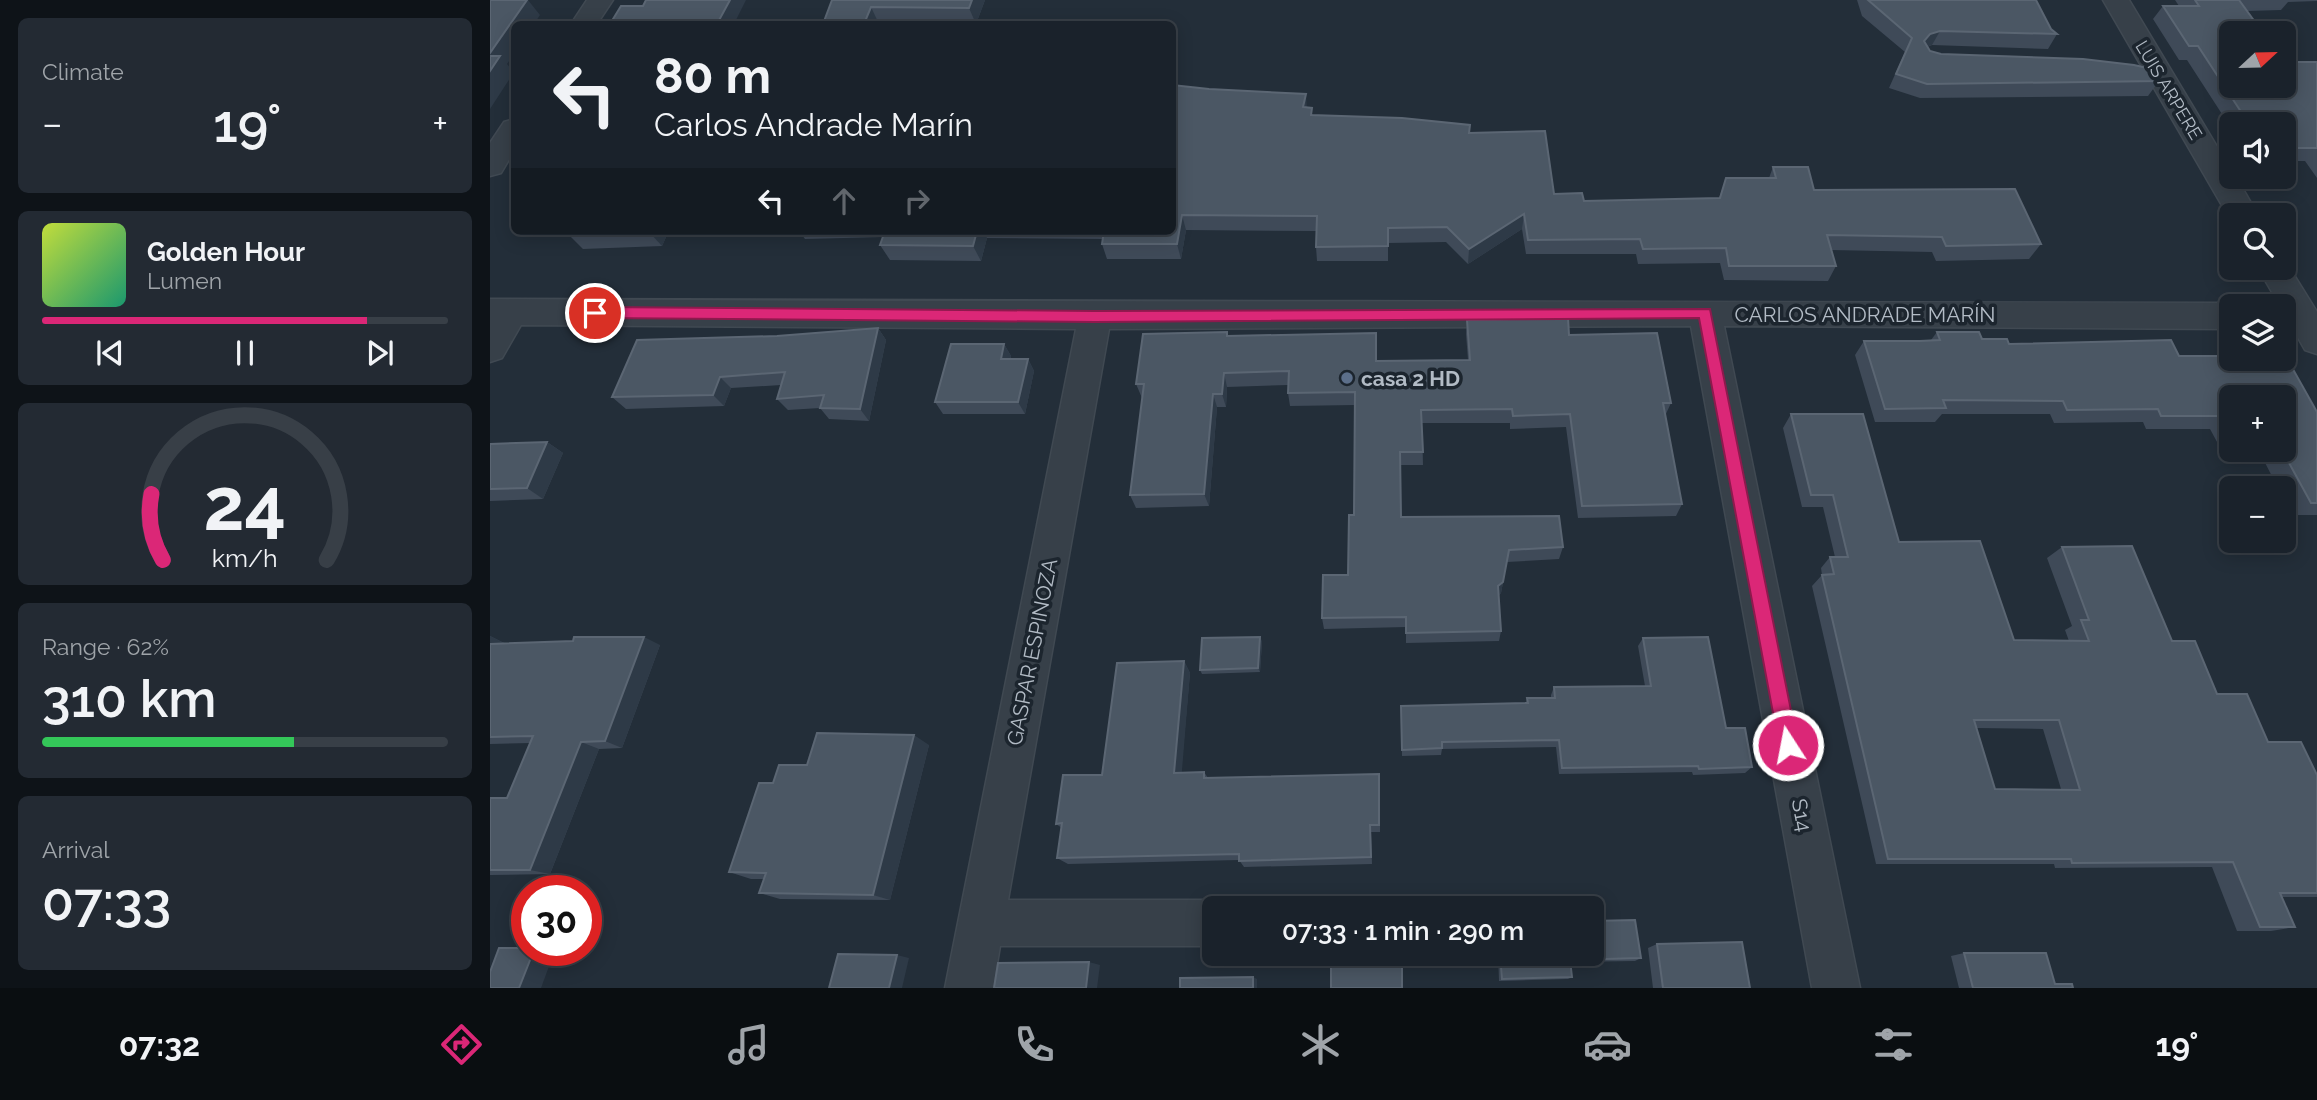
<!DOCTYPE html>
<meta charset="utf-8">
<style>
:root{--surface:#1a222b;--page:#232a33;--text:#f1f3f6;--muted:#9fa4a9;--line:#383f47;--accent:#db2777}
body{margin:0;font-family:Raleway,sans-serif;background:var(--page);color:var(--text);height:100vh;display:flex;flex-direction:column;font-size:26px;white-space:nowrap}
*{box-sizing:border-box;margin:0}
p{font-size:23px;color:var(--muted)}
.icon{flex:none;width:38px;height:38px;fill:none;stroke:currentColor;stroke-width:2;stroke-linecap:round;stroke-linejoin:round}
.map{position:relative;flex:1;overflow:hidden}
.panel{display:flex;flex-direction:column;gap:18px;padding:18px;background:#0e1318;width:490px}
.panel>*{flex:none}
.hud{position:absolute;left:21px;top:21px;width:665px;height:214px;border-radius:10px;box-shadow:0 4px 18px #0003,0 0 0 2px var(--line);background:#1a222b;color:var(--text);overflow:hidden}
.needle{width:46px;rotate:68deg}
.tools{position:absolute;left:1729px;top:21px;display:grid;gap:14px}
.tools a{display:grid;place-items:center;width:77px;height:77px;border-radius:10px;background:var(--surface);box-shadow:0 4px 18px #0003,0 0 0 2px var(--line);font-size:35px}
.speed{position:absolute;left:21px;top:875px;display:flex;gap:14px;font-size:35px;font-weight:700;text-align:center}
.speed>*{display:grid;place-content:center;width:91px;height:91px;border-radius:50%;background:var(--surface);box-shadow:0 4px 18px #0003,0 0 0 2px var(--line);line-height:1}
.speed .limit{border:10px solid #d22;background:#fff;color:#111}
.pin{position:absolute;display:grid;place-items:center;width:60px;height:60px;color:#fff;margin:-30px;border:4px solid #fff;border-radius:50%;box-shadow:0 2px 7px #0007}
.me{position:absolute;width:77px;margin:-38px;rotate:349deg;stroke-linejoin:round;filter:drop-shadow(0 0 5px #0008)}
.turn{display:flex;align-items:center;gap:24px;height:147px;padding:0 28px;font-size:32px}
.turn .icon{width:91px;height:91px;stroke-width:2.5}
.turn b{display:block;font-size:49px;line-height:60px}
.lanes{display:flex;align-items:center;height:66px;padding:0 28px;background:#0003;justify-content:center;gap:35px;direction:ltr}
.lanes .off{opacity:.35}
.big{font-size:52px;font-weight:600;line-height:1.1}
.panel .tile{flex:1;display:flex;flex-direction:column;justify-content:center;gap:10px;min-width:0;padding:0 24px;border-radius:10px;background:var(--page)}
.panel .dial{align-items:center;gap:0}
.dial svg{height:182px;overflow:visible;fill:none;stroke:var(--line);stroke-width:7;stroke-linecap:round;text-anchor:middle}
.dial text{fill:var(--text);stroke:none}
.song{display:flex;align-items:center;gap:21px}
.cover{width:84px;height:84px;border-radius:10px;background:linear-gradient(135deg,hsl(70 70% 55%),hsl(160 70% 35%))}
.played{height:7px;border-radius:4px;background:linear-gradient(90deg,var(--accent) 80%,var(--line) 80%)}
.keys{display:flex;justify-content:space-around;direction:ltr}
.heat{display:flex;justify-content:space-between;align-items:center;font-size:38px;direction:ltr}
.charge{height:10px;border-radius:5px;background:linear-gradient(90deg,#34c759 62%,var(--line) 0)}
.trip{position:absolute;left:712px;top:896px;width:402px;height:70px;border-radius:10px;background:var(--surface);box-shadow:0 4px 18px #0003,0 0 0 2px var(--line);font-weight:600;line-height:70px;text-align:center}
.tab-bar{display:flex;height:112px;justify-content:space-around;align-items:center;background:#0a0e11;color:var(--muted)}
.tab-bar .icon{width:49px;height:49px}
.tab-bar .current{color:var(--accent)}
.tab-bar b{font-size:32px;color:var(--text)}
main{display:flex;flex:1;min-height:0}
.map>svg:first-child{display:block}
.lines{fill:none;stroke-linecap:round;stroke-linejoin:round}
.street-casing{stroke:#404952;stroke-width:3}
.street{fill:#374049;fill-rule:evenodd}
.wall{fill:#3f4a58;fill-rule:evenodd}
.shaded-wall{fill:#2e3a47}
.building{fill:#4b5764;stroke:#5b6673;stroke-width:2;fill-rule:evenodd}
.route{fill:#db2777;stroke:#8e194d;stroke-width:2}
.service-dot{fill:#5c6f8a;stroke:#1c252e;stroke-width:2.5}
.labels{text-anchor:middle;dominant-baseline:central;stroke-width:7;stroke-linejoin:round;paint-order:stroke}
.far-street-label{font-size:18px;fill:#b2bbc5;stroke:#1c252e}
.street-label{font-size:21px;fill:#b2bbc5;stroke:#1c252e}
.poi-label{font-size:21px;font-weight:bold;fill:#b2bbc5;stroke:#1c252e;text-anchor:start}
</style>
<main>
<section class="panel">
<div class="tile"><p>Climate</p>
<div class="heat"><a>−</a><b class="big">19°</b><a>+</a></div>
</div>
<div class="tile">
<div class="song"><i class="cover"></i><div><b>Golden Hour</b><p>Lumen</p></div></div>
<div class="played"></div>
<div class="keys"><svg class="icon" aria-label="previous" viewBox="0 0 24 24"><path d="M18 5L8 12l10 7zM5 5v14"/></svg><svg class="icon" aria-label="pause" viewBox="0 0 24 24"><path d="M8 5v14M16 5v14"/></svg><svg class="icon" aria-label="next" viewBox="0 0 24 24"><path d="M6 5l10 7-10 7zM19 5v14"/></svg></div>
</div>
<div class="tile dial"><svg viewBox="0 0 100 80">
<path d="M14 69A42 42 0 1 1 86 69"/>
<path d="M14 69A42 42 0 0 1 9 40" stroke="#db2777"/>
<text x="50" y="56" font-size="32" font-weight="700">24</text>
<text x="50" y="72" font-size="11">km/h</text>
</svg></div>
<div class="tile"><p>Range · 62%</p><b class="big">310 km</b><div class="charge"></div></div>
<div class="tile"><p>Arrival</p><b class="big">07:33</b></div>
</section>
<div class="map">
<svg width="1827" height="988" viewBox="0 0 1827 988">
<rect width="100%" height="100%" fill="#232e39"/>
<g class="lines">
<defs>
<g id="street">
<path d="M97,0H123L107,24H81Z"/>
<path d="M1613,0H1639L1741,170V177H1746L1768,215H1741V221Z"/>
<path d="M24,119V151L11,173L0,176V143L14,122Z"/>
<path d="M1794,259L1827,312V354L1815,350L1794,313V306H1790L1768,268H1794Z"/>
<path d="M0,299C580,303 1161,300 1741,303L1750,306H1741V329L1234,326L1370,988H1322L1201,326L619,329L518,900H724L741,908H724V946H510L503,988H455L586,329L31,325L12,358L0,362Z"/>
</g>
</defs>
<use href="#street" class="street-casing"/>
<use href="#street" class="street"/>
</g>
<g class="wall">
<path d="M342,0H495L486,24H333Z"/>
<path d="M1367,0H1546L1561,29L1567,34L1558,49L1442,45L1437,47L1440,51L1451,54L1669,81L1658,96L1430,98L1399,88L1415,52L1372,16Z"/>
<path d="M1685,0H1827V1L1798,2L1791,10L1757,11L1741,86L1827,62V178L1815,161H1794V124H1741V128L1697,60H1689L1663,19L1673,6H1689Z"/>
<path d="M682,85L817,108L823,115L979,133L1064,194L1094,201L1229,198L1236,178H1279L1283,167L1324,190L1551,244L1539,259L1446,261L1442,252L1341,250L1346,266L1338,281L1234,280L1230,263L1148,264L1146,254H1036L1032,229L978,264L956,242L898,243V261H827L826,247L827,231L696,230L691,259H617L612,244L613,239L497,238L491,261L400,260L390,245L393,237L315,239L309,231H682Z"/>
<path d="M81,231H189L188,234L177,235L172,246L93,249L79,235Z"/>
<path d="M977,320L1079,335L1181,403L1175,416L1192,504L1186,516L1088,518L1076,427L1020,429V423H932L933,465H910L911,517L1073,547L1069,559L1017,562L1011,593L1009,595L1011,631L1009,641L916,643V627L834,629L832,618L858,575L864,515L865,405L800,406L798,393V385L737,387L736,407H727L719,506L646,508L640,495L652,398L646,384L737,332L738,336L887,361L978,360L976,334Z"/>
<path d="M388,328L396,340L379,421L339,419L330,408L298,410L287,399L291,385L241,388L234,406L136,409L122,397L287,336Z"/>
<path d="M1447,332H1489L1492,339H1517L1519,344L1681,340L1689,356H1741V359H1794V355H1795L1827,412V515H1802L1794,499V488H1788L1770,453H1733L1720,429H1656L1653,422L1564,423L1560,414H1452L1445,422H1385L1365,355L1374,341H1430L1441,340ZM1741,397H1794V450H1741Z"/>
<path d="M514,344L521,356V359H538L544,371L535,414H453L445,402Z"/>
<path d="M1301,414L1409,542L1524,640L1579,641L1575,630L1582,626L1557,558L1572,547L1682,641L1727,694L1778,742L1827,775V897H1792L1805,927L1781,931H1747L1722,867L1565,868L1564,864H1386L1322,586L1332,575L1331,568L1340,557H1345L1333,507H1312L1293,428ZM1487,728L1553,729L1571,789H1505Z"/>
<path d="M57,442L73,453L53,499L0,501V444Z"/>
<path d="M0,636L16,644L170,645L132,748L109,749L60,874L0,875V798H17L40,743L0,744Z"/>
<path d="M1153,638L1236,728L1262,767L1255,773L1203,775L1202,772L1069,774L1066,747L952,749L951,755L912,756L911,706L1036,703L1037,698H1061V695L1064,687L1155,686L1148,646Z"/>
<path d="M772,641L770,672L712,674L710,670Z"/>
<path d="M694,661L700,673L691,773L714,772L718,778L890,783V832H881L882,864L754,867L749,860L578,864L567,858L572,828L566,824L612,775Z"/>
<path d="M439,745L400,900L290,899L269,893L274,879H261L239,872L283,783L317,765Z"/>
<path d="M1167,944L1260,988H1163L1158,948Z"/>
<path d="M1474,953L1565,984L1583,988H1469L1461,956Z"/>
<path d="M1008,954H1102L1151,958L1145,961L1080,962L1082,977L1078,979L1009,981Z"/>
</g>
<g class="shaded-wall">
<path d="M37,0H38L50,15L44,24H24V54L17,64L24,72L0,109V53Z"/>
<path d="M240,0H256L244,24H227Z"/>
<path d="M482,0H495L486,24L479,8Z"/>
<path d="M381,7L389,24H374Z"/>
<path d="M1450,31L1442,45L1432,48L1434,41L1440,34Z"/>
<path d="M816,94L817,110L813,107Z"/>
<path d="M1034,214L1032,229L978,264L979,249Z"/>
<path d="M692,215L696,230L691,259L687,244Z"/>
<path d="M161,231H174L177,235L172,246L160,233Z"/>
<path d="M487,231H494L497,238L491,261L483,246Z"/>
<path d="M388,328L396,340L379,421L370,409Z"/>
<path d="M514,344L521,356L518,371L511,359Z"/>
<path d="M538,359L544,371L535,414L528,402Z"/>
<path d="M734,373L737,387L736,407L732,394Z"/>
<path d="M230,377L241,388L234,406L223,395Z"/>
<path d="M723,394L727,407L719,506L714,494Z"/>
<path d="M57,442L73,453L53,499L37,488Z"/>
<path d="M1013,582L1011,593L1006,597L1008,586Z"/>
<path d="M0,636L16,644L0,648Z"/>
<path d="M154,637L170,645L132,748L115,741Z"/>
<path d="M770,637L772,641L770,672L768,668Z"/>
<path d="M694,661L700,673L691,782L684,773Z"/>
<path d="M424,735L439,745L400,900L383,895Z"/>
<path d="M91,742L109,749L60,874L40,870Z"/>
<path d="M44,950H65L51,988H29Z"/>
<path d="M407,955L419,958L412,988H399Z"/>
<path d="M599,962L610,965L607,988H596Z"/>
<path d="M763,977L767,979V988H763Z"/>
</g>
<g class="building">
<path d="M0,0H37L0,53Z"/>
<path d="M156,0H240L227,24H120L131,6H153Z"/>
<path d="M342,0H482L479,8L381,7L374,24H333Z"/>
<path d="M1378,0H1546L1561,29L1567,34L1450,31L1440,34L1434,41L1440,51L1451,54L1593,59L1644,65L1670,71L1669,81L1437,84L1406,74L1422,38Z"/>
<path d="M1705,0H1749L1773,33H1741V86H1794V62H1827V148H1794V124H1759L1708,46H1699L1673,6H1709Z"/>
<path d="M0,56H10L0,71Z"/>
<path d="M682,85L719,89L816,94L813,107L822,108L821,115L912,118L980,125L979,133L1055,131L1064,194L1092,193L1094,201L1230,198L1236,178H1286L1283,167H1318L1324,190L1525,189L1551,244L1456,246L1452,237L1337,235L1346,266H1239L1236,248L1153,249L1150,239L1038,240L1034,214L979,249L957,227L898,228V246L826,247L827,216L692,215L687,244H612L614,231H682Z"/>
<path d="M81,231H161L160,233L79,235Z"/>
<path d="M395,231H487L483,246L390,245Z"/>
<path d="M1078,318L1079,335L1167,333L1181,403H1173L1192,504L1092,506L1080,414L1023,416L1022,409L931,410L933,452H910L911,517L1069,516L1073,547L1019,550L1013,582L1008,586L1011,631L916,633V617L832,618L833,575H858L859,515H864L865,392L798,393L799,371L734,373L732,394H723L714,494L640,495L654,384H646L653,334L737,332V336L886,333V361L980,360L977,320Z"/>
<path d="M388,328L370,409L330,408L334,395L287,399L295,372L230,377L223,395L122,397L147,340L287,336Z"/>
<path d="M1447,332H1489L1492,339H1517L1519,344L1681,340L1689,356H1741V359H1794V355H1795L1827,412V503H1821L1792,450H1794V397H1741V424L1737,416H1671L1668,409L1577,410L1573,401L1453,400L1456,408L1395,409L1374,341H1430L1450,340Z"/>
<path d="M461,344H514L511,359H538L528,402H445Z"/>
<path d="M1301,414H1373L1409,542L1490,541L1524,640L1599,641L1591,620H1599L1572,547L1642,546L1682,641H1705L1727,694H1757L1778,742H1811L1827,775V893H1790L1805,927H1770L1743,862L1582,863L1581,859H1398L1332,575L1344,574L1340,557H1358L1343,495H1321ZM1484,720H1569L1590,790L1505,789Z"/>
<path d="M57,442L37,488L0,489V444Z"/>
<path d="M84,637H154L115,741L91,742L40,870H0V798H17L43,736L0,737V644L83,641Z"/>
<path d="M770,637L768,668L710,670L712,638Z"/>
<path d="M1218,637L1236,728H1255L1262,767L1209,769L1208,766L1072,768L1069,740L952,742V748L912,750L911,706L1038,703L1037,698H1065L1064,687L1161,686L1153,638Z"/>
<path d="M694,661L684,773L714,772V778L889,774V825H880L881,857L749,861V854L567,858L572,823L566,824L573,775H612L627,663Z"/>
<path d="M327,733L424,735L383,895L269,893L276,873L239,872L269,783H283L289,765H317Z"/>
<path d="M1145,920L1151,958L1080,960L1082,977L1012,979L1010,954H1102V921Z"/>
<path d="M1252,942L1260,988H1173L1167,944Z"/>
<path d="M9,948H37V950H44L29,988H0V972Z"/>
<path d="M1474,953H1556L1565,984H1582L1583,988H1483Z"/>
<path d="M348,954L407,955L399,988H339Z"/>
<rect x="841" y="954" width="71" height="34"/>
<path d="M599,962L596,988H504L508,963Z"/>
<path d="M763,977V988H690V978Z"/>
</g>
<path class="route" d="M105,307L605,311L1220,309L1308,745L1305,751L1298,754L1292,751L1289,745L1209,318L605,322L105,318L98,313Z"/>
<circle class="service-dot" cx="857" cy="378" r="7"/>
<g class="labels">
<g class="far-street-label">
<text transform="translate(1679 90) rotate(59)">LUIS ARPERE</text>
</g>
<g class="street-label">
<text x="1375" y="314">CARLOS ANDRADE MARÍN</text>
<text transform="translate(542 652) rotate(-79)">GASPAR ESPINOZA</text>
<text transform="translate(1312 815) rotate(79)">S14</text>
</g>
<g class="poi-label">
<text x="871" y="378">casa 2 HD</text>
</g>
</g>
</svg>
<div class="tools">
<a><svg class="needle" viewBox="-14 -14 28 28"><path d="M0-13l5 13h-10z" fill="#e53935"/><path d="M0 13l5-13h-10z" fill="#9fa4a9"/></svg></a>
<a><svg class="icon" aria-label="sound" viewBox="0 0 24 24"><path d="M4 9h4l5-4v14l-5-4H4zM17 9q2 3 0 6"/></svg></a>
<a><svg class="icon" aria-label="search" viewBox="0 0 24 24"><circle cx="10" cy="10" r="6"/><path d="M15 15l6 6"/></svg></a>
<a><svg class="icon" aria-label="layers" viewBox="0 0 24 24"><path d="M12 4l9 5-9 5-9-5zM3 14l9 5 9-5"/></svg></a>
<a>+</a>
<a>−</a>
</div>
<div class="speed"><div class="limit">30</div></div>
<div class="pin" style="left:105px;top:313px;background:#d93025"><svg class="icon" aria-label="arrive" viewBox="0 0 24 24"><path d="M6 21V4h12l-3 4 3 4H6"/></svg></div>
<svg class="me" style="left:1298px;top:745px" viewBox="-20 -20 40 40"><circle r="17" fill="#db2777" stroke="#fff" stroke-width="3"/><path d="M0-11L8 9 0 5-8 9z" fill="#fff"/></svg>
<div class="trip">07:33 · 1 min · 290 m</div>
<div class="hud">
<div class="turn"><svg class="icon" aria-label="left" viewBox="0 0 24 24"><path d="M17 20v-9H6M10 6l-5 5 5 5"/></svg><div><b>80 m</b>Carlos Andrade Marín</div></div>
<div class="lanes"><svg class="icon" aria-label="left" viewBox="0 0 24 24"><path d="M17 20v-9H6M10 6l-5 5 5 5"/></svg><svg class="icon off" aria-label="ahead" viewBox="0 0 24 24"><path d="M12 20V5M6 11l6-6 6 6"/></svg><svg class="icon off" aria-label="right" viewBox="0 0 24 24"><path d="M7 20v-9h11M14 6l5 5-5 5"/></svg></div>
</div>
</div>
</main>
<nav class="tab-bar">
<b>07:32</b>
<svg class="icon current" aria-label="directions" viewBox="0 0 24 24"><path d="M12 3l9 9-9 9-9-9zM9 14v-3h6M13 9l2 2-2 2"/></svg>
<svg class="icon" aria-label="music" viewBox="0 0 24 24"><path d="M9 18V5l10-2v13"/><circle cx="6" cy="18" r="3"/><circle cx="16" cy="16" r="3"/></svg>
<svg class="icon" aria-label="phone" viewBox="0 0 24 24"><path d="M5 4h4l2 5-3 2q2 4 5 5l2-3 5 2v4C11 20 4 13 5 4z"/></svg>
<svg class="icon" aria-label="climate" viewBox="0 0 24 24"><path d="M12 3v18M4 7l16 10M4 17L20 7"/></svg>
<svg class="icon" aria-label="car" viewBox="0 0 24 24"><path d="M5 17H2v-5l4-1 3-4h7l3 4 3 1v5h-3M9 17h6M6 11h13"/><circle cx="7" cy="17" r="2"/><circle cx="17" cy="17" r="2"/></svg>
<svg class="icon" aria-label="filters" viewBox="0 0 24 24"><path d="M4 7h16M4 17h16"/><circle cx="9" cy="7" r="2"/><circle cx="15" cy="17" r="2"/></svg>
<b>19°</b>
</nav>
